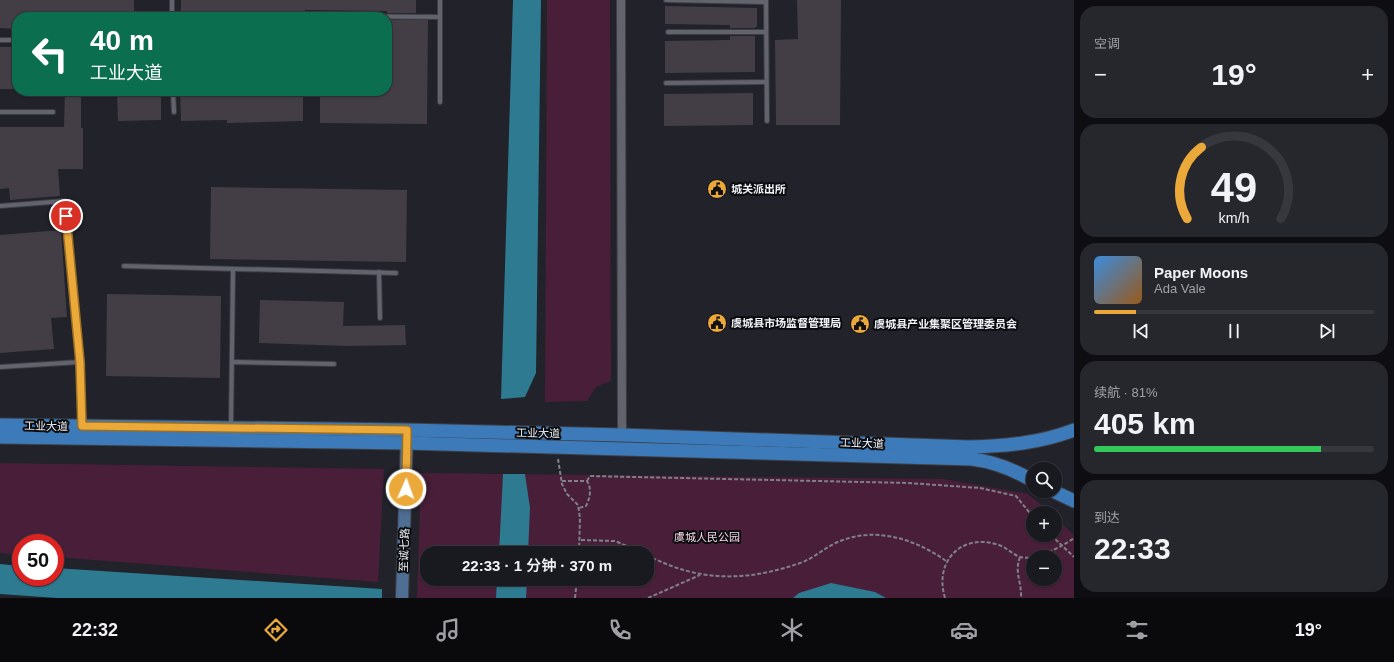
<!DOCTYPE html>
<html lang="zh">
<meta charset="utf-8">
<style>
:root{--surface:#191a20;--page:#26272d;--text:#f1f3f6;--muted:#9fa1a5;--line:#37383e;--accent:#eba939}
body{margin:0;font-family:Arial,"Noto Sans SC",sans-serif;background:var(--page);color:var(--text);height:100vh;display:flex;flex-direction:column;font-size:15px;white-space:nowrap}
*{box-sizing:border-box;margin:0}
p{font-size:13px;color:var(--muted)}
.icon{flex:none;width:22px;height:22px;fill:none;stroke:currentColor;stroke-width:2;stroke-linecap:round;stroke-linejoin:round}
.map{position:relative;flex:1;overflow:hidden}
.panel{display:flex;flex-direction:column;gap:6px;padding:6px;background:#0e0e12;width:320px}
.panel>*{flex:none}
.banner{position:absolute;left:12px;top:12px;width:380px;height:84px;border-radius:16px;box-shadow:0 1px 3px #0004,0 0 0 1px var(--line);background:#0b6e4f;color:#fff;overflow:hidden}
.fabs{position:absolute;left:1026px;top:462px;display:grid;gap:8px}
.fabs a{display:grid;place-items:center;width:36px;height:36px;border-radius:50%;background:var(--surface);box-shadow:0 1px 3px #0004,0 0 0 1px var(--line);font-size:20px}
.speed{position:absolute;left:12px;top:534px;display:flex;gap:8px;font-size:20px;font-weight:700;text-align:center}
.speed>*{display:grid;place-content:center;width:52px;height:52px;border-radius:50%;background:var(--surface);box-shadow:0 1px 3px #0004,0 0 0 1px var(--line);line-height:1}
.speed .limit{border:6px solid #d22;background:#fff;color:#111}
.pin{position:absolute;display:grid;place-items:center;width:34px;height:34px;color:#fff;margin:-17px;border:2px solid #fff;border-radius:50%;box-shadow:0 1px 4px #0007}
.me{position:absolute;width:44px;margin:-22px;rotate:2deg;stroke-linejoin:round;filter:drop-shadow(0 0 3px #0008)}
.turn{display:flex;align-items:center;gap:14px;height:84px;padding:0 12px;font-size:18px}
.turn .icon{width:52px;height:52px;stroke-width:2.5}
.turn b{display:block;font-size:28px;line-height:34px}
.big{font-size:30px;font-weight:600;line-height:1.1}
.panel .card{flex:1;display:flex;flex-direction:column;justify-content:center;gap:6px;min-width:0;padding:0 14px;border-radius:16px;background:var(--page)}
.panel .dial{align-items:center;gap:0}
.dial svg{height:104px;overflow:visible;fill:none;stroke:var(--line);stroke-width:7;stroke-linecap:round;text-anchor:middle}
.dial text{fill:var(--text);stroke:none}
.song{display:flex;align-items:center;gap:12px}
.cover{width:48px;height:48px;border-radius:6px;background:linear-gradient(135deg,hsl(210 70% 55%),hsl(30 70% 35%))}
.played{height:4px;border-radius:2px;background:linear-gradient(90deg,var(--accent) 15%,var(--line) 15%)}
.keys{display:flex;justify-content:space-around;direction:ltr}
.heat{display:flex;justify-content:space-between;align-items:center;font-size:22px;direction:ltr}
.charge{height:6px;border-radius:3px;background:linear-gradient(90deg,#34c759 81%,var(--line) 0)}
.trip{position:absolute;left:420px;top:546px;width:234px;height:40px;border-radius:16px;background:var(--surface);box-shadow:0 1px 3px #0004,0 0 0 1px var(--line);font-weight:600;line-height:40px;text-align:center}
.tabs{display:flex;height:64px;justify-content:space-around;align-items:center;background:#0a0a0d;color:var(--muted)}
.tabs .icon{width:28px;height:28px}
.tabs .selected{color:var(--accent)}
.tabs b{font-size:18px;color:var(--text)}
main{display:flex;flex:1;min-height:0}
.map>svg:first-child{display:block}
.green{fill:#481e38;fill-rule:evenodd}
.water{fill:#2e7a91}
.building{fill:#433e46}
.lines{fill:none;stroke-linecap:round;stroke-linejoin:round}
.service-casing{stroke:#3e3e45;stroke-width:6}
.minor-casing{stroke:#3e3e45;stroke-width:10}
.secondary-casing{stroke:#3e3e45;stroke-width:14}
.primary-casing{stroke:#3e3e45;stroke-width:15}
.path{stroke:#808188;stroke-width:2;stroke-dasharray:4 2;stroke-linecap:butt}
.service{stroke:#62636d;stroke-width:4}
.minor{stroke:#62636d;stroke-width:8}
.secondary{stroke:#4f6e93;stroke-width:12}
.primary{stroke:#3c7ab9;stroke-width:13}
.route-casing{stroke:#996e25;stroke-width:10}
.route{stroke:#eba939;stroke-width:7}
.labels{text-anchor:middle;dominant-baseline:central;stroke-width:4;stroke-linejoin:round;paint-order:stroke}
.poi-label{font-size:11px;font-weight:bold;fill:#f1f2f8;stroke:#0b0c0f;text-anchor:start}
.street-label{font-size:11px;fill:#f1f2f8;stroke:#0b0c0f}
.park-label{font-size:11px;fill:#f6d5e7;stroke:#0b0c0f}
</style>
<main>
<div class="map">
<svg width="1074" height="598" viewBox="0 0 1074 598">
<rect width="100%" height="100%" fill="#21222a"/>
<g class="green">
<path d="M547,0H610L611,381L596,387L587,401L545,402Z"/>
<path d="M0,463L384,469L378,582L55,557V543H21V555L0,553Z"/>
<path d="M421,473L944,479L1028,494L1051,513H1033V535H1055V517L1074,535V598H417ZM427,553H647V579H427ZM1033,557H1055V579H1033Z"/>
</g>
<g class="water">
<path d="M513,0H541L536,373L525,397L501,399Z"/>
<path d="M503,474H525L530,508L528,553H499Z"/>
<path d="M0,564L21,566V577H55V568L382,589V598H57L0,594Z"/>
<path d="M497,579H527L526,598H496Z"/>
<path d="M831,583L875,592L886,598H793L799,593Z"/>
</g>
<g class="building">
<path d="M0,0H134V17H17V29L0,28Z"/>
<path d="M181,0H416V13H387V11L305,10V15L181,17Z"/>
<path d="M797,0H841L840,125H776L775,40L798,39Z"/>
<path d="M665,6L757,8V26L755,28H730V25L665,24Z"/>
<path d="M387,20H428L427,124L320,123V91H387Z"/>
<path d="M730,36H755V72L665,73V41L730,40Z"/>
<rect x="0" y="47" width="17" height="42"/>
<path d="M65,91H81V128H83V169H58L60,196L10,200L9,188L0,189V127H64Z"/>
<path d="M117,91H161V120L118,121Z"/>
<path d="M180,91H303V121L227,123V120L181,121Z"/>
<path d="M753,93V125L664,126V94Z"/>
<path d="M211,187L407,190L406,262L210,259Z"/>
<path d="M61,230L67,317L51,318L54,349L0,353V235Z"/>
<path d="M107,294L221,296L220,378L106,376Z"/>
<path d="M260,300L344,302L343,326L405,325L406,345L348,346L259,343Z"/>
</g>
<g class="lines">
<defs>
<g id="service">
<path d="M172,0V17"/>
<path d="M440,0V102"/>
<path d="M666,0L766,2"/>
<path d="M766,0L767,121"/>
<path d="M312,16L440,17"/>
<path d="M668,32H766"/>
<path d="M0,40H17"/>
<path d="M666,83L766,82"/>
<path d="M173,91L174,112"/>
<path d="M0,112H53"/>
<path d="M0,206L65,201L80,362L82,423"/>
<path d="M124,266L396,273"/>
<path d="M379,272L380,318"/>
<path d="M232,362L334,364"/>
<path d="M0,367L80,362"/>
<path d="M231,426L233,269"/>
</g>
<path id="minor" d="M621,0L622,435"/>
<path id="secondary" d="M402,598L407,433"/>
<g id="primary">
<path d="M0,425L407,430L622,435L970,447C1006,446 1040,443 1074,430"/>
<path d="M0,437L407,443L972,459C995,462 1013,469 1033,481"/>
<path d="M1053,491L1074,501"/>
</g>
</defs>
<use href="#service" class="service-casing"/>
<use href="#minor" class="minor-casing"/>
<use href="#secondary" class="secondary-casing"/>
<use href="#primary" class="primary-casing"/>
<g class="path">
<path d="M558,459L562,484L567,494L578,505L580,518L579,553"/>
<path d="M562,481H587C592,489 590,498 586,506L579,508"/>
<path d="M587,481L590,476L908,483L980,488L1016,496L1033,517"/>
<path d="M1051,535L1074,557"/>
<path d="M581,540L615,541L644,553"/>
<path d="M647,555C698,582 746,582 800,563C815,558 827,545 843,540C878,527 917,540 946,561"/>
<path d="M1020,557C1014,573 1022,582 1021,598"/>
<path d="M575,598L577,579"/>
<path d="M648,598L700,575"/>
<path d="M945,598C934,562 960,534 996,544C1005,546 1012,554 1020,557C1035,561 1063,546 1074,538"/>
</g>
<use href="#service" class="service"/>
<use href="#minor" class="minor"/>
<use href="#secondary" class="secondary"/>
<use href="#primary" class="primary"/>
</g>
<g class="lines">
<defs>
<path id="route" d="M66,216L80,362L82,426L407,430L406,489"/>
</defs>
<use href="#route" class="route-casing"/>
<use href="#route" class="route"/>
</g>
<defs>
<symbol id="civic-disc" viewBox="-11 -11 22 22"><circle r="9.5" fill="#eba939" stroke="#0b0c0f"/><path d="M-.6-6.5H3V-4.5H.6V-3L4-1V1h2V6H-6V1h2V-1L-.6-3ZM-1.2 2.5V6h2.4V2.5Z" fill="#111"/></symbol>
</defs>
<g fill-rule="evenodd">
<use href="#civic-disc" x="706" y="178" width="22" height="22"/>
<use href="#civic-disc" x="706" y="312" width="22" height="22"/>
<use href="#civic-disc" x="849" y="313" width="22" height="22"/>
</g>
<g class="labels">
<g class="poi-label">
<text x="731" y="189">城关派出所</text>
<text x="731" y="323">虞城县市场监督管理局</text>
<text x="874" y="324">虞城县产业集聚区管理委员会</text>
</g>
<g class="street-label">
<text transform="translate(46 426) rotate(1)">工业大道</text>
<text transform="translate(538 433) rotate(1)">工业大道</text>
<text transform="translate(862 443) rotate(2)">工业大道</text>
<text transform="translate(404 550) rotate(-88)">至诚七路</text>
</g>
<g class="park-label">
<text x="707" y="537">虞城人民公园</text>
</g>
</g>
</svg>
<div class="fabs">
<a><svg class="icon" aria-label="search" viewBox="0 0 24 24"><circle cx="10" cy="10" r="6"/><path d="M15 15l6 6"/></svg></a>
<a>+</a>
<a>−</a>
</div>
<div class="speed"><div class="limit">50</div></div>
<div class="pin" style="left:66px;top:216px;background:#d93025"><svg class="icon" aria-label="arrive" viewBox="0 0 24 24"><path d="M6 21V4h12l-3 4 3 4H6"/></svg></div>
<svg class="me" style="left:406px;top:489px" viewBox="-20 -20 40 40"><circle r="17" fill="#eba939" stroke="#fff" stroke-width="3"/><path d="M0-11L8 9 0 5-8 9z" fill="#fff"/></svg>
<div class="trip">22:33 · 1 分钟 · 370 m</div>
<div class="banner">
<div class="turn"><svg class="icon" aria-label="left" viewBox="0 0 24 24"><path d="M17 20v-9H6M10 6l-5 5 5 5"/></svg><div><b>40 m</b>工业大道</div></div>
</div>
</div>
<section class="panel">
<div class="card"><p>空调</p>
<div class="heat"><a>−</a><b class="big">19°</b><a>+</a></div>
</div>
<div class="card dial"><svg viewBox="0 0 100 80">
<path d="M14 69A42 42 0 1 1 86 69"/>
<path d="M14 69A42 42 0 0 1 25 14" stroke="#eba939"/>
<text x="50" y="56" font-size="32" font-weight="700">49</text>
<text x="50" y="72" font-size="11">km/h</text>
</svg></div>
<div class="card">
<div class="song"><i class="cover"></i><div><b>Paper Moons</b><p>Ada Vale</p></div></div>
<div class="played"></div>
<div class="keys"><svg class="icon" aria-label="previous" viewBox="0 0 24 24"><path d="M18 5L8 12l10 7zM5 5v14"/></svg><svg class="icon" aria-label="pause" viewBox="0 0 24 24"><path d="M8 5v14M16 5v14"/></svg><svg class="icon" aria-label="next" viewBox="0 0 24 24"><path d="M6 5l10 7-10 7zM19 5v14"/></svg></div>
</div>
<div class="card"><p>续航 · 81%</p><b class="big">405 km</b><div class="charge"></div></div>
<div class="card"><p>到达</p><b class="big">22:33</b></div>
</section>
</main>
<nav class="tabs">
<b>22:32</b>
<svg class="icon selected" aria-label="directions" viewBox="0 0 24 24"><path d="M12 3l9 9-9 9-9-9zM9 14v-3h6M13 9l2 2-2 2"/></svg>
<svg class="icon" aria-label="music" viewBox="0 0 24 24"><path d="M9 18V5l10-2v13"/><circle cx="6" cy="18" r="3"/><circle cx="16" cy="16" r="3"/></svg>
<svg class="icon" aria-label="phone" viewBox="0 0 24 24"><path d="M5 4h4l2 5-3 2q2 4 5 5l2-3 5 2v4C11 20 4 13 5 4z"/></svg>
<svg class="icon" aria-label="climate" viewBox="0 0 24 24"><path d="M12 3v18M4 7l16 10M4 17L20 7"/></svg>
<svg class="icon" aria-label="car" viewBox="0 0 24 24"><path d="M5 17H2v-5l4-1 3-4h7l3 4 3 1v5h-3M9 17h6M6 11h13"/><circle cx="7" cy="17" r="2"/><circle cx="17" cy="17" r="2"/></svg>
<svg class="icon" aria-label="filters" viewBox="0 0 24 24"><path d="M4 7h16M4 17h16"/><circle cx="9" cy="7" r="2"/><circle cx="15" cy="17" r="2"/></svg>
<b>19°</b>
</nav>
